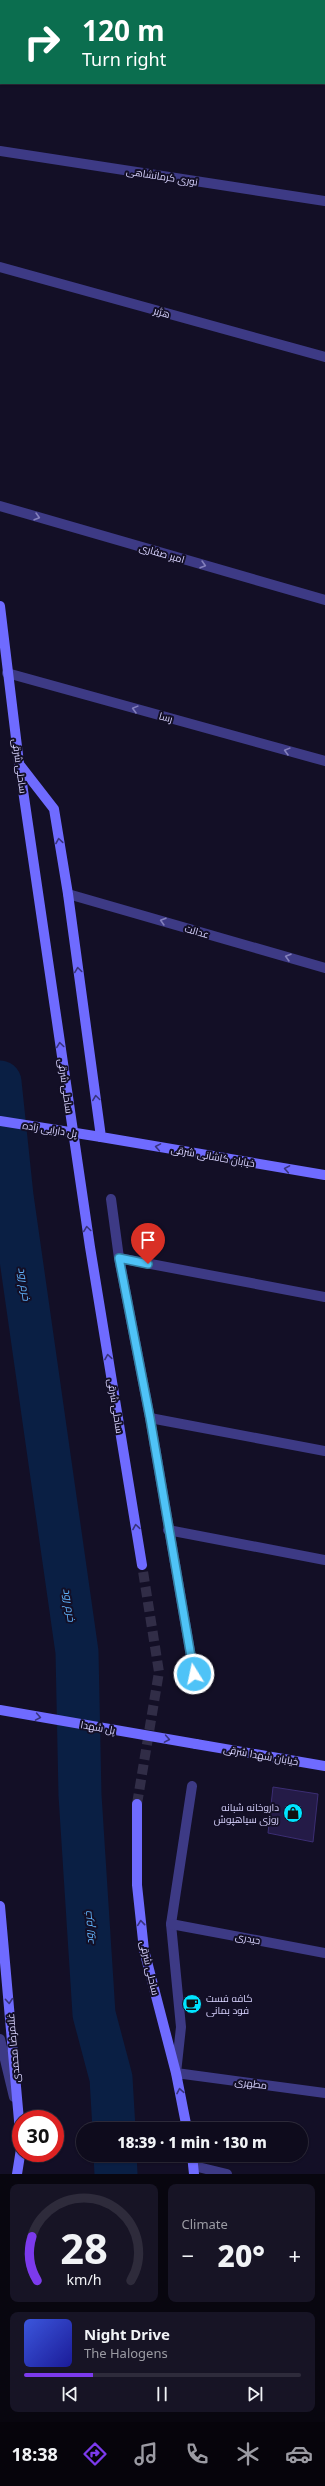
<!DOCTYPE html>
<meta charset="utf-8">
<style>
:root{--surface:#0e0b1c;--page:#171425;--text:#f1f3f6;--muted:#9b9ba3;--line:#2e2b3b;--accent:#7c3aed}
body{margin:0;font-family:"Noto Sans",Cairo,sans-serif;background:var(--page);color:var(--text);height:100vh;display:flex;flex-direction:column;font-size:15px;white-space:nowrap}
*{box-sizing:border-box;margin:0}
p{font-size:13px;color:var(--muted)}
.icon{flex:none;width:22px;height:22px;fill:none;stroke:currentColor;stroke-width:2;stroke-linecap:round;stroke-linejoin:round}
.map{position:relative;height:2174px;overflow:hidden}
.details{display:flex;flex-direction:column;gap:10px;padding:10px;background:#08060f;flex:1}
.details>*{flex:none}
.hud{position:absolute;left:0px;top:0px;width:325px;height:84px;box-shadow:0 1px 3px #0004,0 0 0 1px var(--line);background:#0b6e4f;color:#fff;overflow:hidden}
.speed{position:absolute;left:12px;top:2110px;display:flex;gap:8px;font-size:20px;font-weight:700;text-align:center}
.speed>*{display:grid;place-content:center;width:52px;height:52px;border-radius:50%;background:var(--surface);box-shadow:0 1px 3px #0004,0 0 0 1px var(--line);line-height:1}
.speed .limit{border:6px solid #d22;background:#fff;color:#111}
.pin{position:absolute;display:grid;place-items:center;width:34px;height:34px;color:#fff;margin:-41px -17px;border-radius:50% 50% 50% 0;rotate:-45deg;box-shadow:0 0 4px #0007}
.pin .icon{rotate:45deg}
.me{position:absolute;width:44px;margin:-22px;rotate:350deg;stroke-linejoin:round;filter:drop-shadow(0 0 3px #0008)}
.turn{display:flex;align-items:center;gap:14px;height:84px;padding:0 16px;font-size:18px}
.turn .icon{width:52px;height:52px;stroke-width:2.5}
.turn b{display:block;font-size:28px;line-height:34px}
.big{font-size:30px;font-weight:800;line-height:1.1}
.details .widget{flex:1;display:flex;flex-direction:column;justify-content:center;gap:6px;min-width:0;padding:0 14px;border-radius:8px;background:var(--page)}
.details .dial{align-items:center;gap:0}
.dial svg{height:104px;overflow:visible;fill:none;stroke:var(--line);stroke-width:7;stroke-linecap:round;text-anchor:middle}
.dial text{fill:var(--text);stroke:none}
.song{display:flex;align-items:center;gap:12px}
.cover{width:48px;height:48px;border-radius:6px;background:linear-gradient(135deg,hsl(230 70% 55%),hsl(240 70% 35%))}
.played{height:4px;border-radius:2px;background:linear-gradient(90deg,var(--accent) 25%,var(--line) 25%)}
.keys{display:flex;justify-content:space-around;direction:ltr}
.heat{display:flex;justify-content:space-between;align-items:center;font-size:22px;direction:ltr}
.details .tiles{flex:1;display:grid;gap:10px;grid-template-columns:1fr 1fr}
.widget:last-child{grid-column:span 2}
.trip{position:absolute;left:76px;top:2122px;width:232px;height:40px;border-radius:20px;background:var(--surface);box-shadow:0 1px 3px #0004,0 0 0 1px var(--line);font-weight:800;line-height:40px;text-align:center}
.tabs{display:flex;height:64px;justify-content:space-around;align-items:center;background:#06040b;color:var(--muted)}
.tabs .icon{width:28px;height:28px}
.tabs .current{color:var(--accent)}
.tabs b{font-size:18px;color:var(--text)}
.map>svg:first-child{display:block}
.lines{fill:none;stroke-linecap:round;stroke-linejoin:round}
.river{stroke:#0a1f44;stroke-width:43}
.building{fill:#241b47;stroke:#3b2d73}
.secondary-tunnel{stroke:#312d47;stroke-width:10;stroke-dasharray:10 5;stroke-linecap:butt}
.minor{stroke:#3d3a85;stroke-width:10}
.secondary{stroke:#6f6bff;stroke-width:10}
.secondary-bridge{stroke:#6f6bff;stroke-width:10}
.oneway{stroke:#837fbc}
.oneway2{stroke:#38347d}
.route-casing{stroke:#337fa1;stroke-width:10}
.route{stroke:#4fc3f7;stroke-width:7}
.labels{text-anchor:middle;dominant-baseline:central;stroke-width:4;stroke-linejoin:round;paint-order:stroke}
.street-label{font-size:10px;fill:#d9d4ff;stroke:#130f26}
.poi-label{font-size:10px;fill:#d9d4ff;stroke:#130f26;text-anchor:end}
.water-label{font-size:11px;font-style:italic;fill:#62b6ff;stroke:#130f26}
</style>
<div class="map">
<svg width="325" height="2174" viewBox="0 0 325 2174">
<rect width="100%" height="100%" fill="#130f26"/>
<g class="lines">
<g class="river">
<path d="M0,1082L12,1196L77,1652L80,1795L94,2014L111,2078L114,2129"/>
<path d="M115,2155L116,2174"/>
</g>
</g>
<path class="building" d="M273,1787L318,1794L313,1842L268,1833Z"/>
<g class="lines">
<path class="secondary-tunnel" d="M137,1804L159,1672L142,1565"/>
<g class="minor">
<path d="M191,0L196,1"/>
<path d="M324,26L325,27"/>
<path d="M0,151L325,201"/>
<path d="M0,267L325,357"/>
<path d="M0,506L325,600"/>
<path d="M7,673L325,761"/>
<path d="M68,894L325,968"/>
<path d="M111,1199L119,1258L150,1418L194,1674"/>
<path d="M119,1258L325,1297"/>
<path d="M150,1418L325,1451"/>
<path d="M168,1530L325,1560"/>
<path d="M192,1786L171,1924L181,2027L176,2073L325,2093"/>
<path d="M171,1924L325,1953"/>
<path d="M0,2039L14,2097"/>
<path d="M194,2166L227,2174"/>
</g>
<g class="secondary">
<path d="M46,1L48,0"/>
<path d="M0,31L1,30"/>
<path d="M0,606L19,763L90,1247L142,1565"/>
<path d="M19,764L54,809L68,894L101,1137L325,1175"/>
<path d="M196,1744L325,1766"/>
<path d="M137,1804V1885L144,1950L176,2073L187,2129"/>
<path d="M0,1906L21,2143"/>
<path d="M192,2155L194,2174"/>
<path d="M17,2174L21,2149"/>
</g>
<g class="secondary-bridge">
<path d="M0,1121L101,1137"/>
<path d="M0,1710L196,1744"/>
</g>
</g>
<defs><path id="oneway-chevron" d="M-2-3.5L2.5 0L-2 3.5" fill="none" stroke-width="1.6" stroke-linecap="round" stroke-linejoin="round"/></defs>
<g class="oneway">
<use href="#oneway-chevron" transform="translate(37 517) rotate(16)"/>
<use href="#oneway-chevron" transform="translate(203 565) rotate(16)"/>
<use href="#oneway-chevron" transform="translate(135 709) rotate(-165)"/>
<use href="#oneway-chevron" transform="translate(287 751) rotate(-165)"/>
<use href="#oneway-chevron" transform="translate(163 921) rotate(-164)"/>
<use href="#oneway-chevron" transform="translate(288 957) rotate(-164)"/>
</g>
<g class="oneway2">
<use href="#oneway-chevron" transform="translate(59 841) rotate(-99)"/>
<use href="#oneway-chevron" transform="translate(78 970) rotate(-98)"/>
<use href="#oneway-chevron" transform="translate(60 1045) rotate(-98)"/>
<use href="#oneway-chevron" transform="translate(96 1098) rotate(-98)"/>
<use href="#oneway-chevron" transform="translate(158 1147) rotate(-170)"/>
<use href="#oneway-chevron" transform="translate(287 1169) rotate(-170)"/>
<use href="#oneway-chevron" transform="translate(87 1229) rotate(-98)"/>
<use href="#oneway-chevron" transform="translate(108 1357) rotate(-99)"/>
<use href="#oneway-chevron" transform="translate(136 1527) rotate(-99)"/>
<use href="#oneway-chevron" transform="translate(38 1717) rotate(10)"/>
<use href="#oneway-chevron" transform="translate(167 1739) rotate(10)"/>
<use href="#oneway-chevron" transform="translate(141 1923) rotate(-96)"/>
<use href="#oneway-chevron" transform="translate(9 2001) rotate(85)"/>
<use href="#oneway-chevron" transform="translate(180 2091) rotate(-101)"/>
</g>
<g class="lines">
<defs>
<path id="route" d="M148,1264L119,1258L150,1418L194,1674"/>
</defs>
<use href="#route" class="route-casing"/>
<use href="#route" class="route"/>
</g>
<defs>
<symbol id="shop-disc" viewBox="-11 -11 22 22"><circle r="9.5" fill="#00e5ff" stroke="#130f26"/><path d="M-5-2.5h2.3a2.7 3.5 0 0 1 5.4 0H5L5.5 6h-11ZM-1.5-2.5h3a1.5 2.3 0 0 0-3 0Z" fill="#111"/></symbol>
<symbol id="cafe-disc" viewBox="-11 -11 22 22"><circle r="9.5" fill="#00e5ff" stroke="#130f26"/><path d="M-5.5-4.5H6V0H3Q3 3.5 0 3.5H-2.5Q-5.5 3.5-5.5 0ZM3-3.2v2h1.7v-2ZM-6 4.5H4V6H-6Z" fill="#111"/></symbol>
</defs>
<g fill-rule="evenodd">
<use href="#shop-disc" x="282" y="1802" width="22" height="22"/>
<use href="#cafe-disc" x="181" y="1993" width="22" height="22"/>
</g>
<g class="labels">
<g class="street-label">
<text transform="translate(162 176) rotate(9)">نوری کرمانشاهی</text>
<text transform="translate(162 312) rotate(16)">هژبر</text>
<text transform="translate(162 553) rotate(16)">امیر صفاری</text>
<text transform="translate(166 717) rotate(15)">رسا</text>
<text transform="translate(20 766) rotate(82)">ساحلی شرقی</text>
<text transform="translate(197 931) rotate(16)">عدالت</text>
<text transform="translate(66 1086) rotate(82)">ساحلی شرقی</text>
<text transform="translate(50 1129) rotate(9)">پل دارایی زاده</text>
<text transform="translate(213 1156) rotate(10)">خیابان کاشانی شرقی</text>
<text transform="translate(116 1406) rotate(81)">ساحلی شرقی</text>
<text transform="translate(98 1727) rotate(10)">پل شهدا</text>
<text transform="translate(261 1755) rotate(10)">خیابان شهدا شرقی</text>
<text transform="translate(248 1938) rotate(11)">حیدری</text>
<text transform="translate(150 1968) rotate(77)">ساحلی شرقی</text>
<text transform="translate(13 2048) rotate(-95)">غلامرضا محمدی</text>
<text transform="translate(251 2083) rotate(8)">مطهری</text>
</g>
<g class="poi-label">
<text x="279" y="1807">داروخانه شبانه<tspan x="279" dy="12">روزی سیاهپوش</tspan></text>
<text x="206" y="1998" text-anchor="start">کافه فست<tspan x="206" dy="12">فود بمانی</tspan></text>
</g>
<g class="water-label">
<text transform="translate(25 1284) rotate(82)">خرم رود</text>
<text transform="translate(70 1605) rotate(82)">خرم رود</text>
<text transform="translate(88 1928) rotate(-94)">خرم رود</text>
</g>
</g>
</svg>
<div class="speed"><div class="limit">30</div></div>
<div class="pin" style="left:148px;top:1264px;background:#d93025"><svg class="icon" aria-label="arrive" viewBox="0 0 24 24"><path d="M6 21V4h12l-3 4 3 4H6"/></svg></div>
<svg class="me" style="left:194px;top:1674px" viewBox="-20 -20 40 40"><circle r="17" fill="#4fc3f7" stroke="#fff" stroke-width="3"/><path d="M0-11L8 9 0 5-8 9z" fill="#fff"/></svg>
<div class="trip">18:39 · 1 min · 130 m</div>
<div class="hud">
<div class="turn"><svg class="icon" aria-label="right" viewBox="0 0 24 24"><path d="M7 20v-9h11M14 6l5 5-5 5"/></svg><div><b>120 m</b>Turn right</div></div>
</div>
</div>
<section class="details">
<div class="tiles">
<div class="widget dial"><svg viewBox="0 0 100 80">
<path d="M14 69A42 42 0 1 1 86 69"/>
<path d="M14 69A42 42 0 0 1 10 35" stroke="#7c3aed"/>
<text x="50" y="56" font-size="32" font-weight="700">28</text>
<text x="50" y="72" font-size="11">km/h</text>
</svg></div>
<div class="widget"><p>Climate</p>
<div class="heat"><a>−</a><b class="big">20°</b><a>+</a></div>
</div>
<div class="widget">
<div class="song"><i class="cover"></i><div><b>Night Drive</b><p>The Halogens</p></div></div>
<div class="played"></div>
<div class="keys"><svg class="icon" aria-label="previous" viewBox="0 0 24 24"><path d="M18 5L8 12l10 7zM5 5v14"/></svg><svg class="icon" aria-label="pause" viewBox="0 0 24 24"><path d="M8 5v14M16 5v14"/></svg><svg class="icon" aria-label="next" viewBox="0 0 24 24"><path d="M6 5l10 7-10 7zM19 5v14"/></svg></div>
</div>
</div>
</section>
<nav class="tabs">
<b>18:38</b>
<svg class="icon current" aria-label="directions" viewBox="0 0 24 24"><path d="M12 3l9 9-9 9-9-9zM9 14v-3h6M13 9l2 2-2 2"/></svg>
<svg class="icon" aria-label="music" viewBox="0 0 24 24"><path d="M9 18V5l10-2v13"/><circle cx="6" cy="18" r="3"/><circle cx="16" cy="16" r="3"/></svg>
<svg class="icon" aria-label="phone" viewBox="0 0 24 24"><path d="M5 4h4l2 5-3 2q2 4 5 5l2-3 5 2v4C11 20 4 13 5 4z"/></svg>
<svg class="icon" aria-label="climate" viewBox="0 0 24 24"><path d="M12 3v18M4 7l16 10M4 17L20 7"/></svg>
<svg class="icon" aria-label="car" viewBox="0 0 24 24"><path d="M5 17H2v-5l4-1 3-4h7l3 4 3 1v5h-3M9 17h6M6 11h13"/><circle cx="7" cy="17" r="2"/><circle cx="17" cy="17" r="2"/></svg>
</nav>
